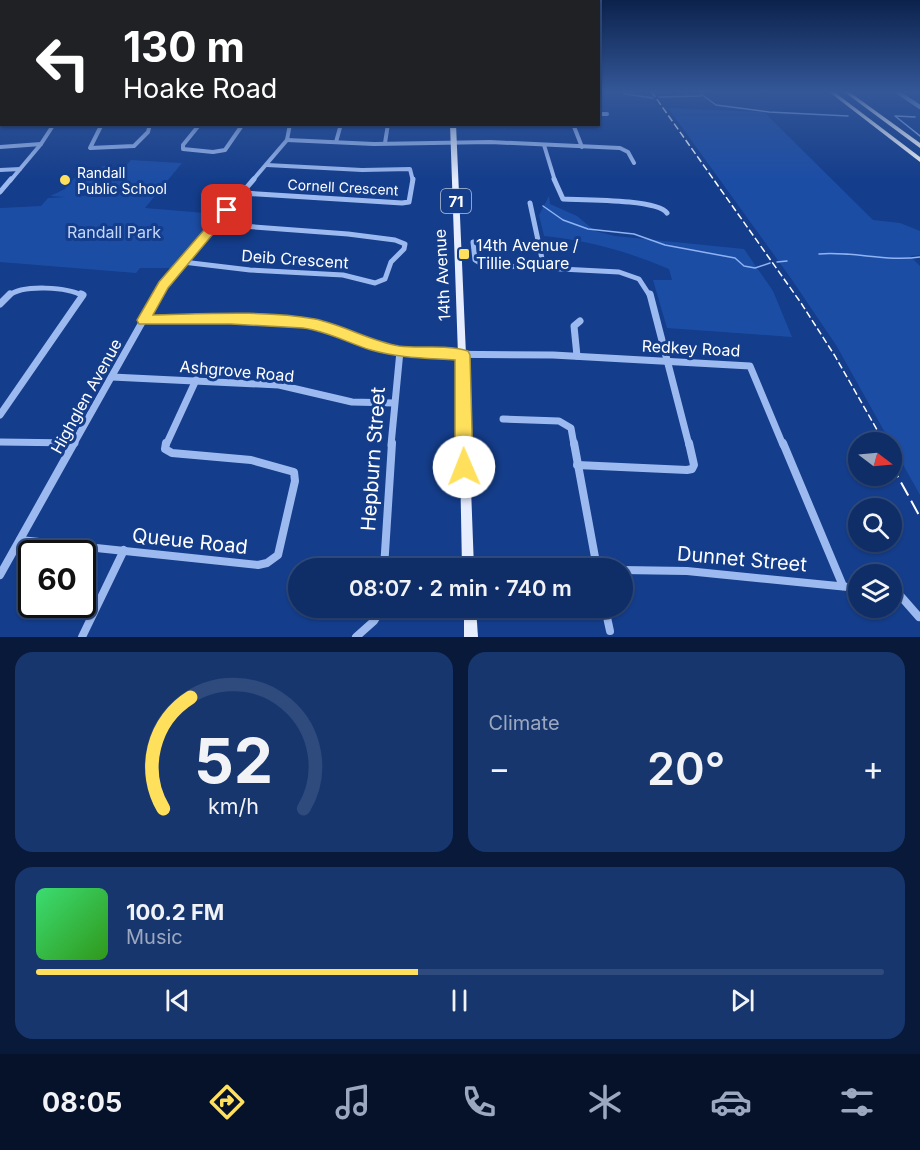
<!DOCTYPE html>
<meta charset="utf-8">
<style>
:root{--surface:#0f2e68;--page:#18366e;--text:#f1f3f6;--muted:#9ba8c0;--line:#2f4a7c;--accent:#ffe05c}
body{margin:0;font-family:Inter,sans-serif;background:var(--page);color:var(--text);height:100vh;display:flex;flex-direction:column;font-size:22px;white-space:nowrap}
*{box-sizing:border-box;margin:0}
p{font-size:20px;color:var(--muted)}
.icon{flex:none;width:33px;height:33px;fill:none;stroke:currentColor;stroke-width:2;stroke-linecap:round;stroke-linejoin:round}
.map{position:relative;height:637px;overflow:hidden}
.panel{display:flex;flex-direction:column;gap:15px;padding:15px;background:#081939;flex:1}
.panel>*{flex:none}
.banner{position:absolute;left:0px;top:0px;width:600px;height:126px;box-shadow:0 2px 4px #0004,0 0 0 2px var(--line);background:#202124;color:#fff;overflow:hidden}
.needle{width:39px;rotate:106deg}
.tools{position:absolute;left:848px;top:432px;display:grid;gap:12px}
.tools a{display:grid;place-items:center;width:54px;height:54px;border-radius:50%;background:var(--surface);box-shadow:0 2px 4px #0004,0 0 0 2px var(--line);font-size:30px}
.speed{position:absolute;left:18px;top:540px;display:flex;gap:12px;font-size:30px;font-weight:700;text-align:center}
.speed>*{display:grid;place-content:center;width:78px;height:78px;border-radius:50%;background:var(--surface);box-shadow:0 2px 4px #0004,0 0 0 2px var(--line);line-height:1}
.speed .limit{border:3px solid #111;border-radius:9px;background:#fff;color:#111}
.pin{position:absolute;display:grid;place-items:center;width:51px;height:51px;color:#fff;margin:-26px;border-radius:12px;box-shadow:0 3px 9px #0006}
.me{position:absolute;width:66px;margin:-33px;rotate:359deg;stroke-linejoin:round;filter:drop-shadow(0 0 4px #0008)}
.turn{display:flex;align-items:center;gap:21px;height:126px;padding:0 24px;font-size:27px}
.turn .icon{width:78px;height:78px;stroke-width:2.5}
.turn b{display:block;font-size:42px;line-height:51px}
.big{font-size:45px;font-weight:600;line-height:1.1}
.panel .card{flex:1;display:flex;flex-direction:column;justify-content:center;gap:9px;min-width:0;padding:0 21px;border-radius:18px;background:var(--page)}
.panel .dial{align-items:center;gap:0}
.dial svg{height:156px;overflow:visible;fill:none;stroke:var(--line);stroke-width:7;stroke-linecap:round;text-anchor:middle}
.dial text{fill:var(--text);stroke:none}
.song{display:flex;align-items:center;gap:18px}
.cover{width:72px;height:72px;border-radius:9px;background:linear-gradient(135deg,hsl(140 70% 55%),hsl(110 70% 35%))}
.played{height:6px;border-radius:3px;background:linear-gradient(90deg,var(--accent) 45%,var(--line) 45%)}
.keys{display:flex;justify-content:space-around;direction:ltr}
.heat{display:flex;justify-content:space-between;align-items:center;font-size:33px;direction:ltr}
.panel .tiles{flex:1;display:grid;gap:15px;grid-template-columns:1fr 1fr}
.card:last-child{grid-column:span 2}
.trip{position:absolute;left:288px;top:558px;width:345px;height:60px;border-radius:30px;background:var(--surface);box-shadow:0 2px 4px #0004,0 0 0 2px var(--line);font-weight:600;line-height:60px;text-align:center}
.tab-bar{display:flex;height:96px;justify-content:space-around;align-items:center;background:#06122a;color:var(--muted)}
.tab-bar .icon{width:42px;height:42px}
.tab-bar .selected{color:var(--accent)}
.tab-bar b{font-size:27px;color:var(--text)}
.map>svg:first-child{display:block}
.green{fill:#1c4da5}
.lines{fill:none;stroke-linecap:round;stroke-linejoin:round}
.stream{stroke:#8fb3f3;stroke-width:1.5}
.minor-far3{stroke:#9dbaf0;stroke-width:4}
.minor-far2{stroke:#9dbaf0;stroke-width:5}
.minor-far1{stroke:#9dbaf0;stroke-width:7}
.minor{stroke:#9dbaf0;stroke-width:8}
.major{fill:#e6edff;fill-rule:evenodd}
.highway{fill:#fff;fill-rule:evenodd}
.rail-far1{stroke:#fff;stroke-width:1.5;stroke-dasharray:7 3;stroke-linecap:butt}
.rail{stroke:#fff;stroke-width:2;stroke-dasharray:15 6;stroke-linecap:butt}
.route{fill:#ffe05c;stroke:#a6923c;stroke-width:1.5}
.poi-dot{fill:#ffe05c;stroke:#143d8b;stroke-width:2}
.labels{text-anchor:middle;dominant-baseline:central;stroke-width:6;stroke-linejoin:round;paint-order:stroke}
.far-poi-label{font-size:14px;fill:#fff;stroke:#143d8b;text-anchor:start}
.far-street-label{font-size:14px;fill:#fff;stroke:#143d8b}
.shield{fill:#143d8b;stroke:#b8c5dc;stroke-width:1.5}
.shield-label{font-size:15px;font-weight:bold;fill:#fff}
.park-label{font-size:16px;fill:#c3d7fb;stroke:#143d8b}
.poi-label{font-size:16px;fill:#fff;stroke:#143d8b;text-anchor:start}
.street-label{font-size:16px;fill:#fff;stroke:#143d8b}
.near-street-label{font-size:20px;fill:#fff;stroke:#143d8b}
</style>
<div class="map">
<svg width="920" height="637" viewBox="0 0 920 637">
<rect width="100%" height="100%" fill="#143d8b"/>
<g class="green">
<path d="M668,108L764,112L873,220L900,223L920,231V255L910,256L920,266V495L836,345L790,277Z"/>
<path d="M131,160L182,163L145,208L217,214L174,268H140L136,273L0,262V208L41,206L48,198L66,197L50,196L65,189L77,175L95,174L103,166H109L87,191L77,196L99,195Z"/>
<path d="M549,196L550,204L577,216L595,231L615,236L744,249L773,291L792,337L667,328L653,280H672L669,269C629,252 587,240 544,236L539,215Z"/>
</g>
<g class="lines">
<g class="stream">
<path d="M621,91L625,94L653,98"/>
<path d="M697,91L716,105L769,112L848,116"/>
<path d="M659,97L701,96"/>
<path d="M895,116L920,136"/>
<path d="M896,116L915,117"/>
<path d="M543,206L563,220L588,229L634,234L665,245L735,258L744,266L755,268L770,263"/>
<path d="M819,254C853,251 887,262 920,257"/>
<path d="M777,262L787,261"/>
</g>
<g class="minor-far3">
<path d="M896,91L920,107"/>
<path d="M598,114H607"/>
<path d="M11,124H32"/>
<path d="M102,124L90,148L134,146L148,132L150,124"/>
<path d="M200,124L183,145V149L213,152L225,150L243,124"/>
<path d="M573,124L582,147"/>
<path d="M287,140L374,144L490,142L620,148L628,152L634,163"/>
<path d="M336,142L341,124"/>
<path d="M385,143L388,124"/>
<path d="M544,145L555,181"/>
<path d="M0,147L41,144"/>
<path d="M267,165L362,170L410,169L413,181"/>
<path d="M0,170L20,169"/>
<path d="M10,181L41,144L54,124"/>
<path d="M252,181L287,140L290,124"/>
</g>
<g class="minor-far2">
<path d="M554,179L563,199C582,200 657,199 667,213"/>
<path d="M0,192L11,179"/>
<path d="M242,193L402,203L409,202L413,179"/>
<path d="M530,203L544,268"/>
<path d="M473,242L475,260L483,265L619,272L639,279L650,296"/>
<path d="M183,262L250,270L343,275L375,283L385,279L391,262L404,249L405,244L395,240L348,234L215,224"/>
<path d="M8,296C23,284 68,287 83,296"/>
<path d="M157,296L163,285L254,179"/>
</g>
<g class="minor-far1">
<path d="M650,294L689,445"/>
<path d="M0,304L10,294"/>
<path d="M144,320L231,319L303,323L326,328L373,345L421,354L553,355L750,366L783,445"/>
<path d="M577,356L574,326L580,321"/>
<path d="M112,377L279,385L352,402L394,403"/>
<path d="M0,415L83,295L81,294"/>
<path d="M503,419L559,421L571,428L574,445"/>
<path d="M0,442L75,443"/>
<path d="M73,445L158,294"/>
<path d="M166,445L196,380"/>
<path d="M391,445L400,351"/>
</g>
<g class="minor">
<path d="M574,443L597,568"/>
<path d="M783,443L843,586"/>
<path d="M577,465L687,470L692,469L694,465L689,443"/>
<path d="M20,540L258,565L267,563L278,555L295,481L294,472L251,460L172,453L165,449L166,443"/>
<path d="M384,568L392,443"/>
<path d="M622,570L687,571L858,588"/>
<path d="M0,575L74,443"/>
<path d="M891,592H897L919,617"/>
<path d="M605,608L610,631"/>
<path d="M82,637L124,550"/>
<path d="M356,637L374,621L382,608"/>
</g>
<g class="major">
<path d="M450,124H456L466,355L474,568H462L458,355Z"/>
<path d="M464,608H476L478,637H464Z"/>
</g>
<g class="highway">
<path d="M828,91H833L920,157V162Z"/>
<path d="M843,91H848L920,143V148Z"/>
</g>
<path class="rail-far1" d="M651,91L801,303L835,356L884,442"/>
<path class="rail" d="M891,464L920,517"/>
</g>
<linearGradient id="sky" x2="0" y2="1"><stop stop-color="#0b224c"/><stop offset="0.51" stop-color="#345798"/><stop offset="1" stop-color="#345798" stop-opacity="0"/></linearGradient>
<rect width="920" height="180" fill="url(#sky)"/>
<path class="route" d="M227,207L233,210L168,288L153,315C203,314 266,310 315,319C344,325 370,341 399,346C421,349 446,344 468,351L470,355L473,467L470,473L464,475L458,473L455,467V360C426,358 399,358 371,350C348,343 327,331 303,328L231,324H139L137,320L159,282L223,208Z"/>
<g class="poi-dot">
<circle cx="65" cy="180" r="6"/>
<rect x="458" y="248" width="12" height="12" rx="3"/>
</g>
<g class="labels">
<g class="far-poi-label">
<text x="77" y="172">Randall<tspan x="77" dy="16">Public School</tspan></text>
</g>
<g class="far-street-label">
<text transform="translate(343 187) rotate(3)">Cornell Crescent</text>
</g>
<rect class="shield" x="441" y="189" width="30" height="24" rx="4.5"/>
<g class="shield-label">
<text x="456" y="201">71</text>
</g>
<g class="park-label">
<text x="114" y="232">Randall Park</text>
</g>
<g class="poi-label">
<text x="476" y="245">14th Avenue /<tspan x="476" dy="18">Tillie Square</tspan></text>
</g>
<g class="street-label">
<text transform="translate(295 259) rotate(4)">Deib Crescent</text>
<text transform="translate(442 275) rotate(-93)">14th Avenue</text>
<text transform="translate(691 348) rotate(3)">Redkey Road</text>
<text transform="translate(237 371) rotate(5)">Ashgrove Road</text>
<text transform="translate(86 396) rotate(-61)">Highglen Avenue</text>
</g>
<g class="near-street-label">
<text transform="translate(373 459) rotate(-86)">Hepburn Street</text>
<text transform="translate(190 541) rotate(6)">Queue Road</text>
<text transform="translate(742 559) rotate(5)">Dunnet Street</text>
</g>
</g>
</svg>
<div class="tools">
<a><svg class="needle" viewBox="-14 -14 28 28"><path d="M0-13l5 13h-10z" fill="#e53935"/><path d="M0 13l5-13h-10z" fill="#9ba8c0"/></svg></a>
<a><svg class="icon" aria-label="search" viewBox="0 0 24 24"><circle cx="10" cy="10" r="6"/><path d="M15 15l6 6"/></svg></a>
<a><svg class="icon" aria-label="layers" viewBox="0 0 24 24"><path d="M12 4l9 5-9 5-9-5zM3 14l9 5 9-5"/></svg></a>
</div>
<div class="speed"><div class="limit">60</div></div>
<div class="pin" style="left:227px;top:210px;background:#d93025"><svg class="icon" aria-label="arrive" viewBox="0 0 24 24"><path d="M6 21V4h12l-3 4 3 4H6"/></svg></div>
<svg class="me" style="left:464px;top:467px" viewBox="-20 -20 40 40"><circle r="19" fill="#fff"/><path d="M0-13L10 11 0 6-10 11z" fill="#ffe05c"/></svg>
<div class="trip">08:07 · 2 min · 740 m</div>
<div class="banner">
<div class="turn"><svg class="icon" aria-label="left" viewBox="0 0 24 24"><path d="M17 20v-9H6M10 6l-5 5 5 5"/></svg><div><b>130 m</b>Hoake Road</div></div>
</div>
</div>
<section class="panel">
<div class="tiles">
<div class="card dial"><svg viewBox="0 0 100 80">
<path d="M14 69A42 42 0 1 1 86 69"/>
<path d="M14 69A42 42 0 0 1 28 12" stroke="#ffe05c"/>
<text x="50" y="56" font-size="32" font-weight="700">52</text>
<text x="50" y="72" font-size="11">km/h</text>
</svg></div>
<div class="card"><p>Climate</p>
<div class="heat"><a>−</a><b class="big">20°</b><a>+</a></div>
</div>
<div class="card">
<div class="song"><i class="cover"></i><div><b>100.2 FM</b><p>Music</p></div></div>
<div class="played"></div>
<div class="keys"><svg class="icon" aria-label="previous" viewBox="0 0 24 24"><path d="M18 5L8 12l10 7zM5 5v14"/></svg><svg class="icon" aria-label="pause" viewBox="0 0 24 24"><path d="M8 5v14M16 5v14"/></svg><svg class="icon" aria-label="next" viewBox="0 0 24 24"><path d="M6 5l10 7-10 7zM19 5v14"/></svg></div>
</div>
</div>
</section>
<nav class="tab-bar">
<b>08:05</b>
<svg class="icon selected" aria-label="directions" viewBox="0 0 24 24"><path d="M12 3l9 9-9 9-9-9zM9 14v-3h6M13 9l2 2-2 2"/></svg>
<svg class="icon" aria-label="music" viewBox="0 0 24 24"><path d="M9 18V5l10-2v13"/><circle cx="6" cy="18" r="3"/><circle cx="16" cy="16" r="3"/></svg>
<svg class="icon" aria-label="phone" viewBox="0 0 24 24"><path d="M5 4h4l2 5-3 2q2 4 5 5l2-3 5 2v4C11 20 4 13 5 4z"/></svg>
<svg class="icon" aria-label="climate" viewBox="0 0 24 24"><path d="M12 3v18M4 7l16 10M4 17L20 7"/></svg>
<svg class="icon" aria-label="car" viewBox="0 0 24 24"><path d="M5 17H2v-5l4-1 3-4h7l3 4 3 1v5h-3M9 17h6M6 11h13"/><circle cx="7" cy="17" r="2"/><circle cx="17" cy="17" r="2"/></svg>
<svg class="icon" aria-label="filters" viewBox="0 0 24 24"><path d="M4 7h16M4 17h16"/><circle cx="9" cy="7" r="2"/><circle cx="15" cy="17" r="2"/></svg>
</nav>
